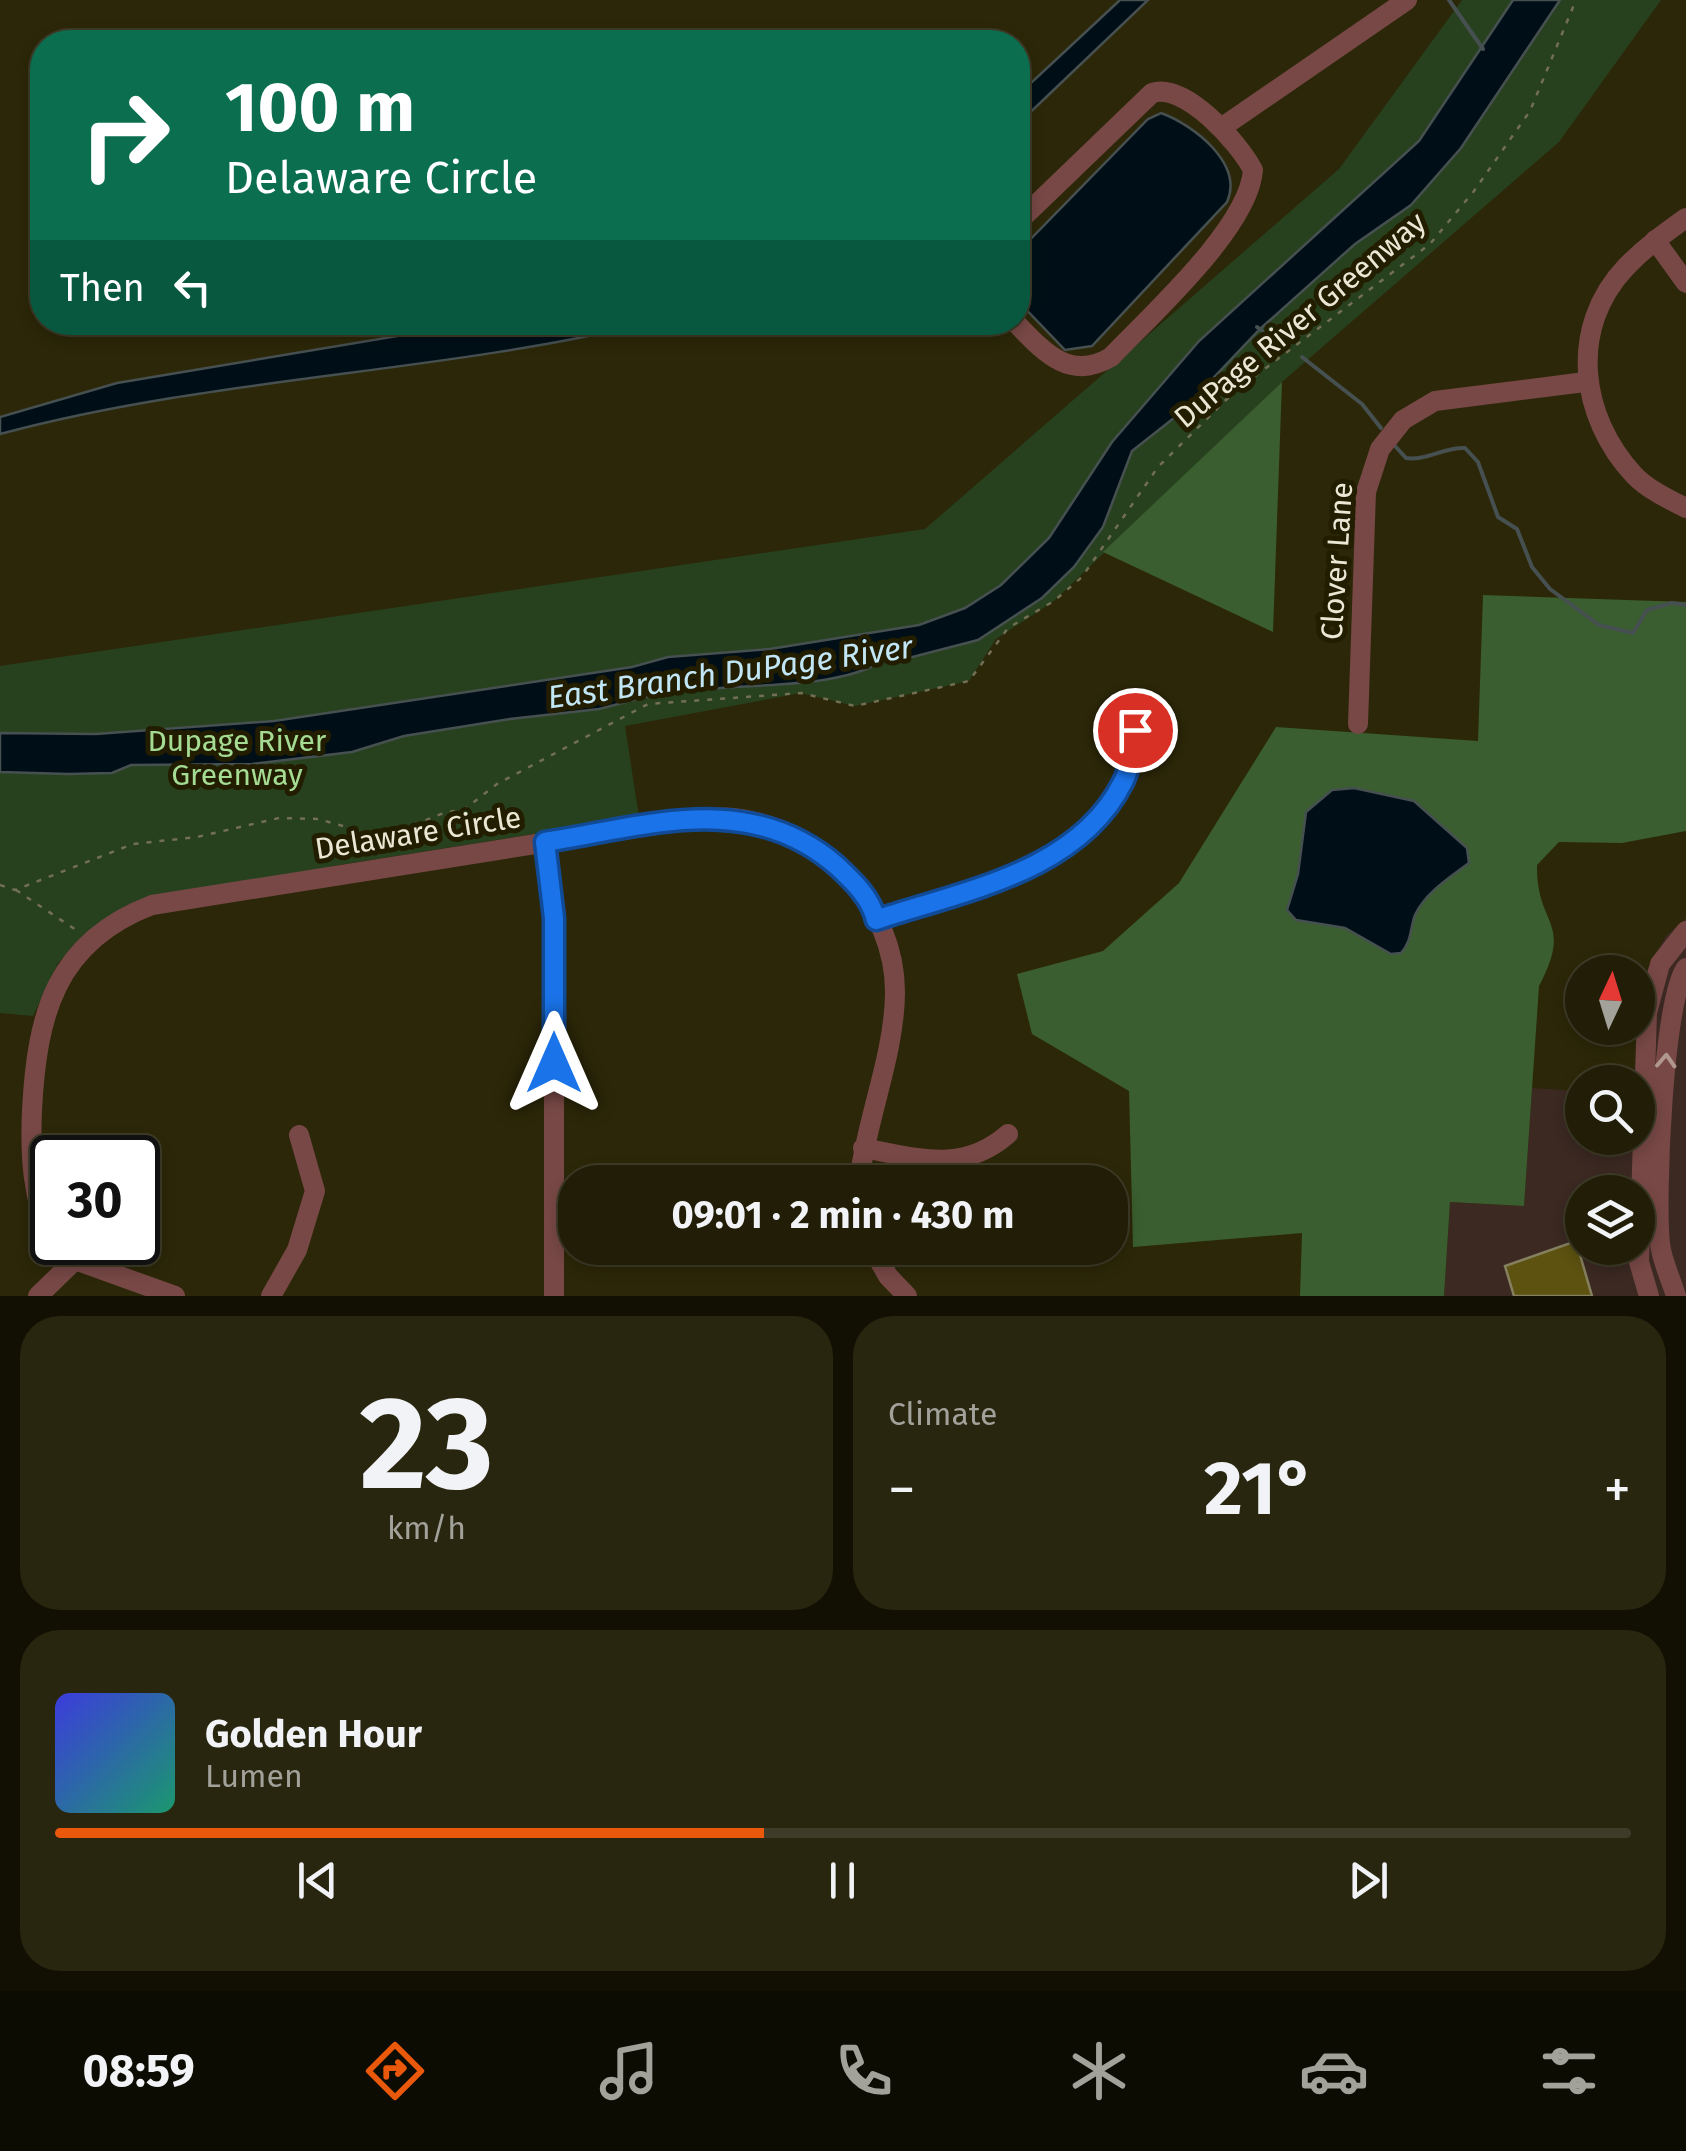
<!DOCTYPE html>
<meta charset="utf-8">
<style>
:root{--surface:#211d06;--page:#292610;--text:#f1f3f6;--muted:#a2a29b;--line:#3e3b28;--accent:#ea580c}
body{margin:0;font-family:"Fira Sans",sans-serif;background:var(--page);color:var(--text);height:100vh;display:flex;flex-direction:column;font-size:38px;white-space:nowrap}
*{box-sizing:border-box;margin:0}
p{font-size:32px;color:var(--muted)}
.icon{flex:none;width:55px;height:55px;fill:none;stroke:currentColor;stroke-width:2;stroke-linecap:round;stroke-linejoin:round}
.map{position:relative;height:1296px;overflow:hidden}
.side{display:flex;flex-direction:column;gap:20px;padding:20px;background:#121003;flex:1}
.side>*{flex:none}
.hud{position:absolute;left:30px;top:30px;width:1000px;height:305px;border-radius:40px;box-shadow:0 5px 15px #0003,0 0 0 2px var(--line);background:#0b6e4f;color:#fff;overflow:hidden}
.needle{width:65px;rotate:4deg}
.fabs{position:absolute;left:1565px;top:955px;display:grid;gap:20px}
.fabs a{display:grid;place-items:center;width:90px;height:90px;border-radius:50%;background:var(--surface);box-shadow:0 5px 15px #0003,0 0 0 2px var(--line);font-size:50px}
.speed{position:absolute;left:30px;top:1135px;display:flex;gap:20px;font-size:50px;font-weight:700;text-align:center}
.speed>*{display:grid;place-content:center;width:130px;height:130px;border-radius:50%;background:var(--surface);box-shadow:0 5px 15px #0003,0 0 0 2px var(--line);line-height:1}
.speed .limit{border:5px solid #111;border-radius:15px;background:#fff;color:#111}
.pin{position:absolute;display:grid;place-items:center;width:85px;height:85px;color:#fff;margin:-42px;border:5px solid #fff;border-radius:50%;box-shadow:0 2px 10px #0007}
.me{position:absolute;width:110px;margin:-55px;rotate:0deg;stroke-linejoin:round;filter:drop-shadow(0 0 8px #0008)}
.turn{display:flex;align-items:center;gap:35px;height:210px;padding:0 30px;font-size:45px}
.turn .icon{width:130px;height:130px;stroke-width:2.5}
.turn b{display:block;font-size:70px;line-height:85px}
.then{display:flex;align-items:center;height:95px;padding:0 30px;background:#0003;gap:20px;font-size:38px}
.big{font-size:75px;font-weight:700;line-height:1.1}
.side .widget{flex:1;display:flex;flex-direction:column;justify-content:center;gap:15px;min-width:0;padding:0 35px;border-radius:40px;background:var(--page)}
.side .dial{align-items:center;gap:0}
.dial b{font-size:130px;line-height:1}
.song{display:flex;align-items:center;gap:30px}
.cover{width:120px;height:120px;border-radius:15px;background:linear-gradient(135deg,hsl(240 70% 55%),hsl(160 70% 35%))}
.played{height:10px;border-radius:5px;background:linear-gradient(90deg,var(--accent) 45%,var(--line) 45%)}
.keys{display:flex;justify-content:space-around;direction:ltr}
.heat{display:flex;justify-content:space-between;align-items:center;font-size:55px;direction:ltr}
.side .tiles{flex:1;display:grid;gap:20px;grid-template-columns:1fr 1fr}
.widget:last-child{grid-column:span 2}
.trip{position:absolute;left:558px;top:1165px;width:570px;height:100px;border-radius:40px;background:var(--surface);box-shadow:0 5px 15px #0003,0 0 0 2px var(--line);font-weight:700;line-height:100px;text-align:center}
.dock{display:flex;height:160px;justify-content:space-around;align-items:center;background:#0d0c02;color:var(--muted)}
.dock .icon{width:70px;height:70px}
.dock .active{color:var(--accent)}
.dock b{font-size:45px;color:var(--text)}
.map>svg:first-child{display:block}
.commercial{fill:#3b2922;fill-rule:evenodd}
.green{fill:#27411f}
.forest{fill:#3a5e2f}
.water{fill:#000f17;stroke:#465050;stroke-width:2.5}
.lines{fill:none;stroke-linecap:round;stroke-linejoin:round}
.stream{stroke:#465050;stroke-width:4}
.building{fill:#5d5210;stroke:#85805f;stroke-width:2.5}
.path{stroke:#736f54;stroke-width:2.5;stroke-dasharray:5 8;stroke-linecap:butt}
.minor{stroke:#774846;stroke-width:20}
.oneway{stroke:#b0988e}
.route-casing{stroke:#114b97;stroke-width:25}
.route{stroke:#1a73e8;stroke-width:18}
.labels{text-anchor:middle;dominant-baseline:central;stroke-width:10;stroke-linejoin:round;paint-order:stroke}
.street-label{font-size:30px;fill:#eae7d5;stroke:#231d00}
.park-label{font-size:30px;fill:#a5dc94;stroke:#231d00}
.water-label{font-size:32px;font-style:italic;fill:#c1e7f7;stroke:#231d00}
</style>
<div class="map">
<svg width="1686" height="1296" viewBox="0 0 1686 1296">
<rect width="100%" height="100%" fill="#2c2708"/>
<path class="commercial" d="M1686,918V1296H1444L1450,1202L1524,1206L1532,1088L1582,1091V1138H1638V1082H1633L1646,972L1666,936ZM1582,1192H1638V1248H1582Z"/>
<path class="green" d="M1462,0H1661L1559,142L1282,382L1054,601L996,639L969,681L855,706L801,693L625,726L639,817L333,866L98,924L58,963L33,1016L0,1013V666L925,529L1339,169Z"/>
<g class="forest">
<path d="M1282,382L1273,632L1103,552Z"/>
<path d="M1483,595L1686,602V831L1622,843L1559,842L1537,865C1536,927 1574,920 1539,986L1524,1206L1450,1202L1444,1296H1300L1302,1233L1133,1247L1129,1091L1032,1034L1017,974L1103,951L1179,883L1276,727L1478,741Z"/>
</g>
<g class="water">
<path d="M1120,0H1148L1018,124V95Z"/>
<path d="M1513,0H1560L1461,148L1411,205L1355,244L1260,329L1179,414L1132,451L1103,527L1074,567L1042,598L978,640L901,660L890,655C854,688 756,684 707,689L688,686L599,709L510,719L404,736L352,752L252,764L131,765L112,773L68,774L0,772V733L96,734L274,721L632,667L668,657L770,649L919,625L965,608L1001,585L1049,538L1112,442L1199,341L1419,141Z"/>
<path d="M1161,113C1194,125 1244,164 1227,202L1092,346L1065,350L1018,301V252L1148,119Z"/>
<path d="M475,323H648C435,374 212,377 0,434V417L117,383Z"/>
<path d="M1354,788L1414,801L1467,848L1469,863C1450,877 1425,893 1415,915C1410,928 1412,941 1401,953L1391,954L1345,928L1296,920L1287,910L1298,874L1306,812L1332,790Z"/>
</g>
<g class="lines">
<g class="stream">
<path d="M1449,0L1483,49"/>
<path d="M1257,327L1282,345"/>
<path d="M1302,357L1362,404L1381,428"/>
<path d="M1395,446L1406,458C1426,461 1444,447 1465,448L1478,462L1498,517L1517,529L1532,567L1550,589L1599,625L1633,633L1647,610L1672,603L1686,605"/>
</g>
</g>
<path class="building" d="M1576,1241L1592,1296H1514L1505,1266Z"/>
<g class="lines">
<g class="path">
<path d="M0,885L15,890L133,844L197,837L279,818L318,819L372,834L392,833L444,813L465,809L497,784L648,704L801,693L855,706L969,681L1008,628L1054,601L1082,577L1158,467L1234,392L1430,244L1474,191L1530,111L1576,0"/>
<path d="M16,890L76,930"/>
</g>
<g class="minor">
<path d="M1221,128L1407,0"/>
<path d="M1686,218C1665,233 1644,248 1626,267C1568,328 1580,417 1634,475C1647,489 1670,500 1686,508"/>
<path d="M1655,240L1686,283"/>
<path d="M1015,322C1043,351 1069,382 1111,357C1151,315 1249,227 1253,170C1239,143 1185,82 1152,93L1018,222"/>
<path d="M1358,724L1366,492L1380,449L1403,420L1435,401L1585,382"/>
<path d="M545,843L554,918V1296"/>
<path d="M876,921C963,891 1078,872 1123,782C1131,767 1132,746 1135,729"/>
<path d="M863,1148C918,1158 962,1174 1008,1134"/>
<path d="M52,1239C32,1201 30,1153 32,1110C37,1015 55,942 152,905L680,821C697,820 716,816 733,818C821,827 896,905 895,994C894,1057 866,1120 859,1182"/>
<path d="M872,1248L888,1276L907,1296"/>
<path d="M75,1260L175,1296"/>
<path d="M38,1296L75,1260L56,1242"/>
<path d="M271,1296L297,1250L315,1191L299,1135"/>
<path d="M1649,1296L1639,1262L1647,1013L1660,964L1686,931"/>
<path d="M1676,1296C1671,1279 1662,1261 1660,1244C1655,1199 1663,1000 1686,968"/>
</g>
</g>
<defs><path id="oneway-chevron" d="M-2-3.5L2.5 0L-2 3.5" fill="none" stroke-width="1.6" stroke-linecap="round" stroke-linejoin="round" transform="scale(2.5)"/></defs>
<use class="oneway" href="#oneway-chevron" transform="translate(1666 1061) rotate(-87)"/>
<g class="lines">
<defs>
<path id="route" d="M554,1063V918L545,842C647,826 750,790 837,866C853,881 871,898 876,920C963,891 1078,872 1123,782C1131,767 1132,746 1135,730"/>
</defs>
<use href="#route" class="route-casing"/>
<use href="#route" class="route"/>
</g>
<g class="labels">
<g class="street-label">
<text transform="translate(1300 320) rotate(-40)">DuPage River Greenway</text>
<text transform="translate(1337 561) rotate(-86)">Clover Lane</text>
<text transform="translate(418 833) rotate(-9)">Delaware Circle</text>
</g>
<g class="park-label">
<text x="237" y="741">Dupage River<tspan x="237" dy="34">Greenway</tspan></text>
</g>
<g class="water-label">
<text transform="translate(730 672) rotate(-8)">East Branch DuPage River</text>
</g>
</g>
</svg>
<div class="fabs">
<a><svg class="needle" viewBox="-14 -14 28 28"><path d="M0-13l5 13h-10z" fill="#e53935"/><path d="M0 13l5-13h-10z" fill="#a2a29b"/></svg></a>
<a><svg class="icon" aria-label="search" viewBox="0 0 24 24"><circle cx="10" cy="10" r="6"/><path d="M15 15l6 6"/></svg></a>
<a><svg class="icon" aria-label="layers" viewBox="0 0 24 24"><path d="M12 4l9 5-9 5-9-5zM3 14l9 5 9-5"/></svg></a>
</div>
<div class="speed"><div class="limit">30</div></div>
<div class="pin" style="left:1135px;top:730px;background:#d93025"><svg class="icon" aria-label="arrive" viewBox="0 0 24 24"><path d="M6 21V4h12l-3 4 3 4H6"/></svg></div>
<svg class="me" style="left:554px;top:1063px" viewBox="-20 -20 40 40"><path d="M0-17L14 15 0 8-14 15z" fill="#1a73e8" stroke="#fff" stroke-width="4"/></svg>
<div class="trip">09:01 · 2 min · 430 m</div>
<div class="hud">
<div class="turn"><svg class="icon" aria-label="right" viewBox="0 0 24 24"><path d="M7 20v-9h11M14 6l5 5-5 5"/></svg><div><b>100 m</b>Delaware Circle</div></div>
<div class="then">Then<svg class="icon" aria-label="left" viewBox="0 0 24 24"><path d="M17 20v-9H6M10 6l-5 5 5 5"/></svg></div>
</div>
</div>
<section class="side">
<div class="tiles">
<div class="widget dial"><b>23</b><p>km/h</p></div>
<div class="widget"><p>Climate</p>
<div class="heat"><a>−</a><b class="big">21°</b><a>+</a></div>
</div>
<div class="widget">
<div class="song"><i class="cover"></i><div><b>Golden Hour</b><p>Lumen</p></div></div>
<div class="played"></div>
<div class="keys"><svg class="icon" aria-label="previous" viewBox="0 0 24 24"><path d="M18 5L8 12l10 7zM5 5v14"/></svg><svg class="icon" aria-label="pause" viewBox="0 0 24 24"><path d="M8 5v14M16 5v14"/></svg><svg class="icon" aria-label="next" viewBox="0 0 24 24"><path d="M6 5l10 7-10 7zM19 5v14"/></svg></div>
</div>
</div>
</section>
<nav class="dock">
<b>08:59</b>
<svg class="icon active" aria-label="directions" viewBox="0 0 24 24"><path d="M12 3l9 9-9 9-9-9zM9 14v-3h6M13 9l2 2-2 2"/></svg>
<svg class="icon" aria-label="music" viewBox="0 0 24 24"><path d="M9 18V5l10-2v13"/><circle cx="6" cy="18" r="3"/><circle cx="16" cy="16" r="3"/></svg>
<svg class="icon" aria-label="phone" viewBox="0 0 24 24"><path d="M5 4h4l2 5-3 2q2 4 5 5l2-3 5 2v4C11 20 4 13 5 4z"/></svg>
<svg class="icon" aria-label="climate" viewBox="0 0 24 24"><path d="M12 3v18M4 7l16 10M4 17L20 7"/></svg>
<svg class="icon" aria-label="car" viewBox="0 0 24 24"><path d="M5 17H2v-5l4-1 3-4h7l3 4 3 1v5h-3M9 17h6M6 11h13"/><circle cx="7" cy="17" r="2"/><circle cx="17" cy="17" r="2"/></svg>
<svg class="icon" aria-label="filters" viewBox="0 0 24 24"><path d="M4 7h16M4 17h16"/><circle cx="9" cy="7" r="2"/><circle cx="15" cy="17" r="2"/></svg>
</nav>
